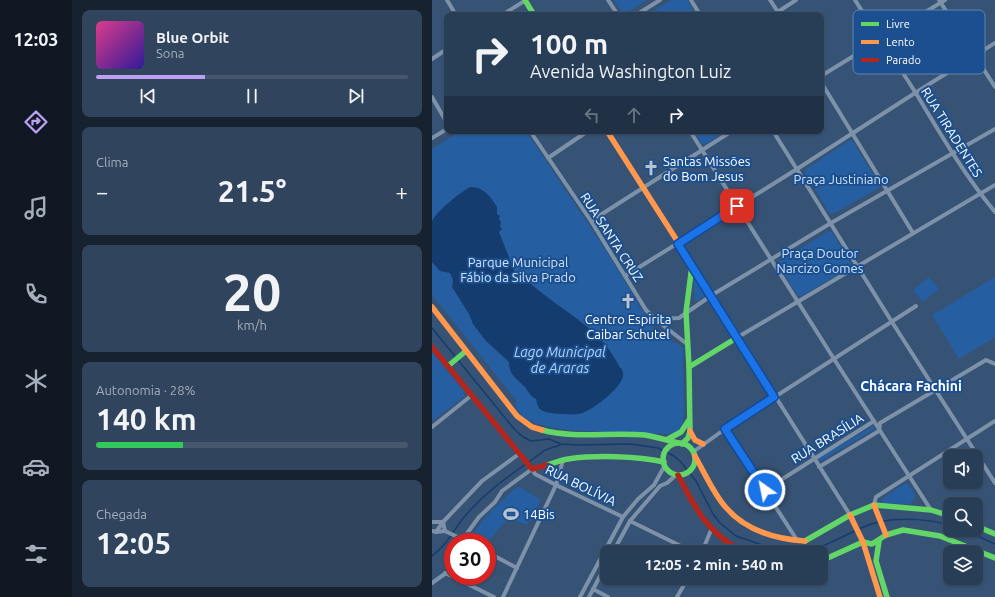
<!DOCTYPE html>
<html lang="pt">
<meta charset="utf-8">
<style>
:root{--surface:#283e57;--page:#30455d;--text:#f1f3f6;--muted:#a5aeba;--line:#44576d;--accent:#bca0f2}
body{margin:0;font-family:Ubuntu,sans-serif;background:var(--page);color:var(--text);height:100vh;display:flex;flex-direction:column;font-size:15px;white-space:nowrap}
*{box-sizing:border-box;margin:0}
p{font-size:13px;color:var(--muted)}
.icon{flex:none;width:22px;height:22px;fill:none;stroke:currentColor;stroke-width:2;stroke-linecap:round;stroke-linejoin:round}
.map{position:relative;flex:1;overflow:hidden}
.panel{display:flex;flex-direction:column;gap:10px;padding:10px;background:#162230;width:360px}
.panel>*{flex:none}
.guide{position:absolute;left:12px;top:12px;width:380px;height:122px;border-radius:8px;box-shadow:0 1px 3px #0004,0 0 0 1px var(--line);background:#283e57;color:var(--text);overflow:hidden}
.tools{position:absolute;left:511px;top:449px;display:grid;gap:8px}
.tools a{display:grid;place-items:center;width:40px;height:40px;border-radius:8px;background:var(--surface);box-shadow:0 1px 3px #0004,0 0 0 1px var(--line);font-size:20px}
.speed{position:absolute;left:12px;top:533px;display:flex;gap:8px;font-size:20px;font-weight:700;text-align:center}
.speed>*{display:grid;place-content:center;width:52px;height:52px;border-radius:50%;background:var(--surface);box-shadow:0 1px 3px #0004,0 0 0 1px var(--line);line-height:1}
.speed .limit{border:6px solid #d22;background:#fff;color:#111}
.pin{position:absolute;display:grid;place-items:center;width:34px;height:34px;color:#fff;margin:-17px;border-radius:8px;box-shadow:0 2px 6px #0006}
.me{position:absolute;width:44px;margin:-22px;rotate:327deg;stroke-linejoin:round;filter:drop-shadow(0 0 3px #0008)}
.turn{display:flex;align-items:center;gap:14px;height:84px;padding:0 20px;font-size:18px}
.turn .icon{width:52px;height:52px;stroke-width:2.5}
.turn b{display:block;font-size:28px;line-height:34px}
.lanes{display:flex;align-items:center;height:38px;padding:0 20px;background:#0003;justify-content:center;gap:20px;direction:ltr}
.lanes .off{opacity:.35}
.big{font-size:30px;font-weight:700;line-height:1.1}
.panel .card{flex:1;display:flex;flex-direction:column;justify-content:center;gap:6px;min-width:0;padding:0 14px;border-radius:8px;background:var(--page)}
.panel .dial{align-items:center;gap:0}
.dial b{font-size:52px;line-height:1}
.song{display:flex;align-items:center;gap:12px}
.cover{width:48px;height:48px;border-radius:6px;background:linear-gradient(135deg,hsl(330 70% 55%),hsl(250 70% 35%))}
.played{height:4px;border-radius:2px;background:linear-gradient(90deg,var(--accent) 35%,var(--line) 35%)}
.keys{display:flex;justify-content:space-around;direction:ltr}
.heat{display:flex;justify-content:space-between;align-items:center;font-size:22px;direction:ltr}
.charge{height:6px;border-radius:3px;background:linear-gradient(90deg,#34c759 28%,var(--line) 0)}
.trip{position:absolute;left:168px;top:545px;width:228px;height:40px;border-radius:8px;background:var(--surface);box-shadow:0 1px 3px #0004,0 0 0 1px var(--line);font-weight:700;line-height:40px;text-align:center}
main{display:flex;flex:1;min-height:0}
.dock{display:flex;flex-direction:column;width:72px;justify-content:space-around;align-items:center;background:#101923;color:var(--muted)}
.dock .icon{width:28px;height:28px}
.dock .selected{color:var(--accent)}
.dock b{font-size:18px;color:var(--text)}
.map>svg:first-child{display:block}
.green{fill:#265fa1}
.water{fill:#153c6e}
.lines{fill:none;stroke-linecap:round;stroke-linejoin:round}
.stream{stroke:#153c6e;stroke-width:1.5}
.street{stroke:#7d92a8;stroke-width:4}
.fast{stroke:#63d668;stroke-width:5.5}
.slow{stroke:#ff974d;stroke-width:5.5}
.jam{stroke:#b3261e;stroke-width:5.5}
.route-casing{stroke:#114b97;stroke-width:10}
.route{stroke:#1a73e8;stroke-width:7}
.labels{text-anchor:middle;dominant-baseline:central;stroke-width:4;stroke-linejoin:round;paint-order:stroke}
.street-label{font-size:13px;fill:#fff;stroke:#1b4f8f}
.poi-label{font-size:13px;fill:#fff;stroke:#1b4f8f;text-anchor:start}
.park-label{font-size:13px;fill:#cfe3fa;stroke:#1b4f8f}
.water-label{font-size:14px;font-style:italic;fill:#b5d3f5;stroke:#1b4f8f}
.neighbourhood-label{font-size:14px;font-weight:bold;fill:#fff;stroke:#1b4f8f}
.key{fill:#1b4f8f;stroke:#5f84b1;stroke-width:1}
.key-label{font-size:11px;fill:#fff}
</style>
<main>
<nav class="dock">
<b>12:03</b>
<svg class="icon selected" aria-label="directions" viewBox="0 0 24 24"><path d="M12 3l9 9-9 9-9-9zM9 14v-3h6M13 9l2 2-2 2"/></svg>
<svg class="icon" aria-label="music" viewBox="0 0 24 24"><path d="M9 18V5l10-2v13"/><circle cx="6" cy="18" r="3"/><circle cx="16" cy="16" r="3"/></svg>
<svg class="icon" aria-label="phone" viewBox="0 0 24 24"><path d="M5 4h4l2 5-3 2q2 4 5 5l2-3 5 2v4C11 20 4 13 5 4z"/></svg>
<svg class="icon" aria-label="climate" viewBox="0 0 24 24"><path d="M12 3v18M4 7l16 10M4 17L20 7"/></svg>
<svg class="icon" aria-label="car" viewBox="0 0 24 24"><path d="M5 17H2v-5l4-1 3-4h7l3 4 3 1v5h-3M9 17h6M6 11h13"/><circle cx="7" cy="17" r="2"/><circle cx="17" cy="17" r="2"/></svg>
<svg class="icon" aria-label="filters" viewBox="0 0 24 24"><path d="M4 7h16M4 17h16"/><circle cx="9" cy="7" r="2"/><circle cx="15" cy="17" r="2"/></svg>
</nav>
<section class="panel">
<div class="card">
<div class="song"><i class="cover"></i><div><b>Blue Orbit</b><p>Sona</p></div></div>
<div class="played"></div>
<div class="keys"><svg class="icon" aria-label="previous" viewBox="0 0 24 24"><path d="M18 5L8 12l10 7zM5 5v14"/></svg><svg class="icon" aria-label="pause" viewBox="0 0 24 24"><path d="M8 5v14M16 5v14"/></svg><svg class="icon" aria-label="next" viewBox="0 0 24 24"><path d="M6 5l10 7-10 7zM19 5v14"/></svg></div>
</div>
<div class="card"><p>Clima</p>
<div class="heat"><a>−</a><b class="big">21.5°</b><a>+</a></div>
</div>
<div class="card dial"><b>20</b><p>km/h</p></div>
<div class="card"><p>Autonomia · 28%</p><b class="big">140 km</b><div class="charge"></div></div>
<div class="card"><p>Chegada</p><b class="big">12:05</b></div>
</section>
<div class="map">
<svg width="563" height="597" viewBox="0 0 563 597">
<rect width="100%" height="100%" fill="#365274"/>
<g class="green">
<path d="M182,0H215L194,13L190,12Z"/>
<path d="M239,0H255L264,15H215Z"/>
<path d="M29,131H94L177,255L223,332L251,347L252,416L250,425L244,433C226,435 208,433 191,432C169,432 91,433 84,407C83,405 84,402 84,400L0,295V149Z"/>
<path d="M262,131H293L273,145L270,144Z"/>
<path d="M418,140H420L448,186L447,188L403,213L398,214L373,173L374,169Z"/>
<path d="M397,231L400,232L419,264V267L369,296H366L346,265V262Z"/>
<path d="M497,277L507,289L491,302L481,290Z"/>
<path d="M563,277V337L527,359L500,315Z"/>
<path d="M263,278L274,295L263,302L261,279Z"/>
<path d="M0,352L32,391V397L0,421Z"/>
<path d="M441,426L443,429L387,462L385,459Z"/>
<path d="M473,483L476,484L484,496L478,504L451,503L449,500Z"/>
<path d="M86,486L109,500L95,525L76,518L55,543V542H48L41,538V533L59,511Z"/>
</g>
<path class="water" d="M38,187C52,187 58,196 65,207V214L68,216L67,219L69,222L68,226L70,229L67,232L84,275C96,280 104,289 114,296C142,318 169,331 186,364C188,368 192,370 191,375C191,387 159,412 147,414C141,415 116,414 111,411C106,409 105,404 104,399C98,396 96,391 92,386C84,378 77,375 77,362L54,341L41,324L37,314L20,287L21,280L18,273L8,271L0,262C0,251 0,232 0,222C2,213 30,191 38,187Z"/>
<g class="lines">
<g class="stream">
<path d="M0,328L83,430L91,437L99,441L117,439L129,444L146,445L199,444L226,448L242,456L249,462L264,481L281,514L287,522L304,536L351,552"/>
<path d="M97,462L113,450L128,445"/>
<path d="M451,521C471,517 499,520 518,525"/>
<path d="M427,529L439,524L448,522"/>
<path d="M533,530L563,544"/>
<path d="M378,552L423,531"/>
<path d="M0,556C17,543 21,530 33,516C52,494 71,480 94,464"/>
</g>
<g class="street">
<path d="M15,0L24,15"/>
<path d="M176,0L186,15"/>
<path d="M259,0L268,15"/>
<path d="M338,0L348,15"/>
<path d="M423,0C443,32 465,63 485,95C509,135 533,176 563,212"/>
<path d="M507,0L563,87"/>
<path d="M70,15L94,0"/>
<path d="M204,15L228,0"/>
<path d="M341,15L364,0"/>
<path d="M0,59L15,49"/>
<path d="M389,76L513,0"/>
<path d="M389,82L481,233"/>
<path d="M0,97L15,123"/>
<path d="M98,131L159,221L214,310L223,319L255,344"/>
<path d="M258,131L402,359L499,510"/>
<path d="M341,131L460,322L563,483"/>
<path d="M0,138L15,129"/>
<path d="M116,158L156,131"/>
<path d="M159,221L300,131"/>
<path d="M193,276L365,169L483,93L563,43"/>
<path d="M223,319L247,318L280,295L399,223L563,129"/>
<path d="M0,427L40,395"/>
<path d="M293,429L365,540"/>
<path d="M261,452L293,429L484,306"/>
<path d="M387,467L447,431L448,423L554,360L563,364"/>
<path d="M333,490L442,421"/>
<path d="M442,505L444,497L563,421"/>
<path d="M418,515L306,337L563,185"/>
<path d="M198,521L261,552"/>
<path d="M0,522H11L13,531"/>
<path d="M0,531L4,532L13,531L36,542"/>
<path d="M4,532L11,522L50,481L87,454"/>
<path d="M31,539L47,517L63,502L70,491L100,469L103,474L124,485L191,517"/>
<path d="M55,552L85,568"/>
<path d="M181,552L198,521L228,486L235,483L244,475"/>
<path d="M270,552L279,530"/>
<path d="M13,573L62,597"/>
<path d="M0,583L21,568"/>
<path d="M161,589L176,597"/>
<path d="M71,597L124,485L131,460"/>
<path d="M148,597L191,517L206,499L222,485L233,465"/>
<path d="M157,597L175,563"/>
<path d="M245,597L256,578"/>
</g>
<g class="fast">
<path d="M93,0L102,15"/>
<path d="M16,366L34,351"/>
<path d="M257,367L306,337L258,261"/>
<path d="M110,430C144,439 178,432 213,435C224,437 235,440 246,443"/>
<path d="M236,439L249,432L257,420"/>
<circle cx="247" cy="459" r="16"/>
<path d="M250,444L256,438L258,431L257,367L254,312L260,265"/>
<path d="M115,465C122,463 129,460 136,459C164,455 205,456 232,462"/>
<path d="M544,526L563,534"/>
<path d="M373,541L418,515L442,505L499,510L518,516"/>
<path d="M447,541L444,561L455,597"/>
<path d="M389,561L431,542L440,544L454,535L471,530L508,536L563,558"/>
</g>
<g class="slow">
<path d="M175,131L258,261"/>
<path d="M0,307L85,416L100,427L110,430"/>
<path d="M258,431L263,440L271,444"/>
<path d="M263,456C272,472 280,490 291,504C311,530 343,539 373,541"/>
<path d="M442,505L454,535"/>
<path d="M418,515L431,542L448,597"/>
</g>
<g class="jam">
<path d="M0,347L100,469L115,465"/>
<path d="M246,475C263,509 277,534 311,552"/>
</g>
</g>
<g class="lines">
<defs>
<path id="route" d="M305,206L246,244L342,397L293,429L333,490"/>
</defs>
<use href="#route" class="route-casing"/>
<use href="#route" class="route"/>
</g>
<defs>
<symbol id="church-bare" viewBox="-9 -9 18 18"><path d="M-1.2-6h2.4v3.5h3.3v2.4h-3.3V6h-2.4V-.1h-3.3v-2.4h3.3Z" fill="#b9c2ce" stroke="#1b4f8f" stroke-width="2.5" paint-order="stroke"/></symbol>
<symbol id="stadium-bare" viewBox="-9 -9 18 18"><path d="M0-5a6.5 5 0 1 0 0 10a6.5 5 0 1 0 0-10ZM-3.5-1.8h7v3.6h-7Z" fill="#b9c2ce" stroke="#1b4f8f" stroke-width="2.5" paint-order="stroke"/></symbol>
</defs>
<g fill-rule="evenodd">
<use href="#church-bare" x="208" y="157" width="22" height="22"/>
<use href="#church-bare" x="185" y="290" width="22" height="22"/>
<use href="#stadium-bare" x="68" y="503" width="22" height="22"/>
</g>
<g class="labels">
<g class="street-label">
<text transform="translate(520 132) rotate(58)">RUA TIRADENTES</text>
<text transform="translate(180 237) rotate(57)">RUA SANTA CRUZ</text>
<text transform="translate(395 438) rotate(-32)">RUA BRASÍLIA</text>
<text transform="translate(149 485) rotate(26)">RUA BOLÍVIA</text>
</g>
<g class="poi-label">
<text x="231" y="161">Santas Missões<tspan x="231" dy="15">do Bom Jesus</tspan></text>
<text x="196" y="319" text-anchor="middle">Centro Espirita<tspan x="196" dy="15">Caibar Schutel</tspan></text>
<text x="91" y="514">14Bis</text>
</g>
<g class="park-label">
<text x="409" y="179">Praça Justiniano</text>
<text x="388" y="253">Praça Doutor<tspan x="388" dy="15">Narcizo Gomes</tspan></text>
<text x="86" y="262">Parque Municipal<tspan x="86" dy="15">Fábio da Silva Prado</tspan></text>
</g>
<g class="water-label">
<text x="128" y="352">Lago Municipal<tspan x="128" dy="16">de Araras</tspan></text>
</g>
<g class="neighbourhood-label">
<text x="479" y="386">Chácara Fachini</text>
</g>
</g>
<rect x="421" y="10" width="132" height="64" rx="6" class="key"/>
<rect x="429" y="22" width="18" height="4" fill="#63d668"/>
<rect x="429" y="40" width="18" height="4" fill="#ff974d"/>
<rect x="429" y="58" width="18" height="4" fill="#b3261e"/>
<g class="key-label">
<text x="454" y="28">Livre</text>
<text x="454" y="46">Lento</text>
<text x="454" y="64">Parado</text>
</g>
</svg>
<div class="tools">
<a><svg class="icon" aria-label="sound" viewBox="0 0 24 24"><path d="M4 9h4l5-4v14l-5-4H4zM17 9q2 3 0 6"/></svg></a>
<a><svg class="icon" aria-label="search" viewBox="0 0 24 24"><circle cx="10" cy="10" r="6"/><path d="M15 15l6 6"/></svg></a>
<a><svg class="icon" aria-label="layers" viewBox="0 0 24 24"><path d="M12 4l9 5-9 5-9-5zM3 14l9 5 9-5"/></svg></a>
</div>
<div class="speed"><div class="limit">30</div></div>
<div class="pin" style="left:305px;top:206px;background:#d93025"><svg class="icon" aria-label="arrive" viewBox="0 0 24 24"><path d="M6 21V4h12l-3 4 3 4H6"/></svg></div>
<svg class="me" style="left:333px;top:490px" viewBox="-20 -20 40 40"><circle r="17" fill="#1a73e8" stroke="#fff" stroke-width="3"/><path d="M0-11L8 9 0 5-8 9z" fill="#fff"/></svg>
<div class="trip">12:05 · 2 min · 540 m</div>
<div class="guide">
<div class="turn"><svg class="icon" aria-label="right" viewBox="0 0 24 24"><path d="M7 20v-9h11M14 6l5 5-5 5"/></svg><div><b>100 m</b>Avenida Washington Luiz</div></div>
<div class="lanes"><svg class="icon off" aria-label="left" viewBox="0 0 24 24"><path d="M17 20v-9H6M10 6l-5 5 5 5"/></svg><svg class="icon off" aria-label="ahead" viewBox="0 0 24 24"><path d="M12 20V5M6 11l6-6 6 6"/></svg><svg class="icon" aria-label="right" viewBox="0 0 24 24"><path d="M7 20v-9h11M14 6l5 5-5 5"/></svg></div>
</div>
</div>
</main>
